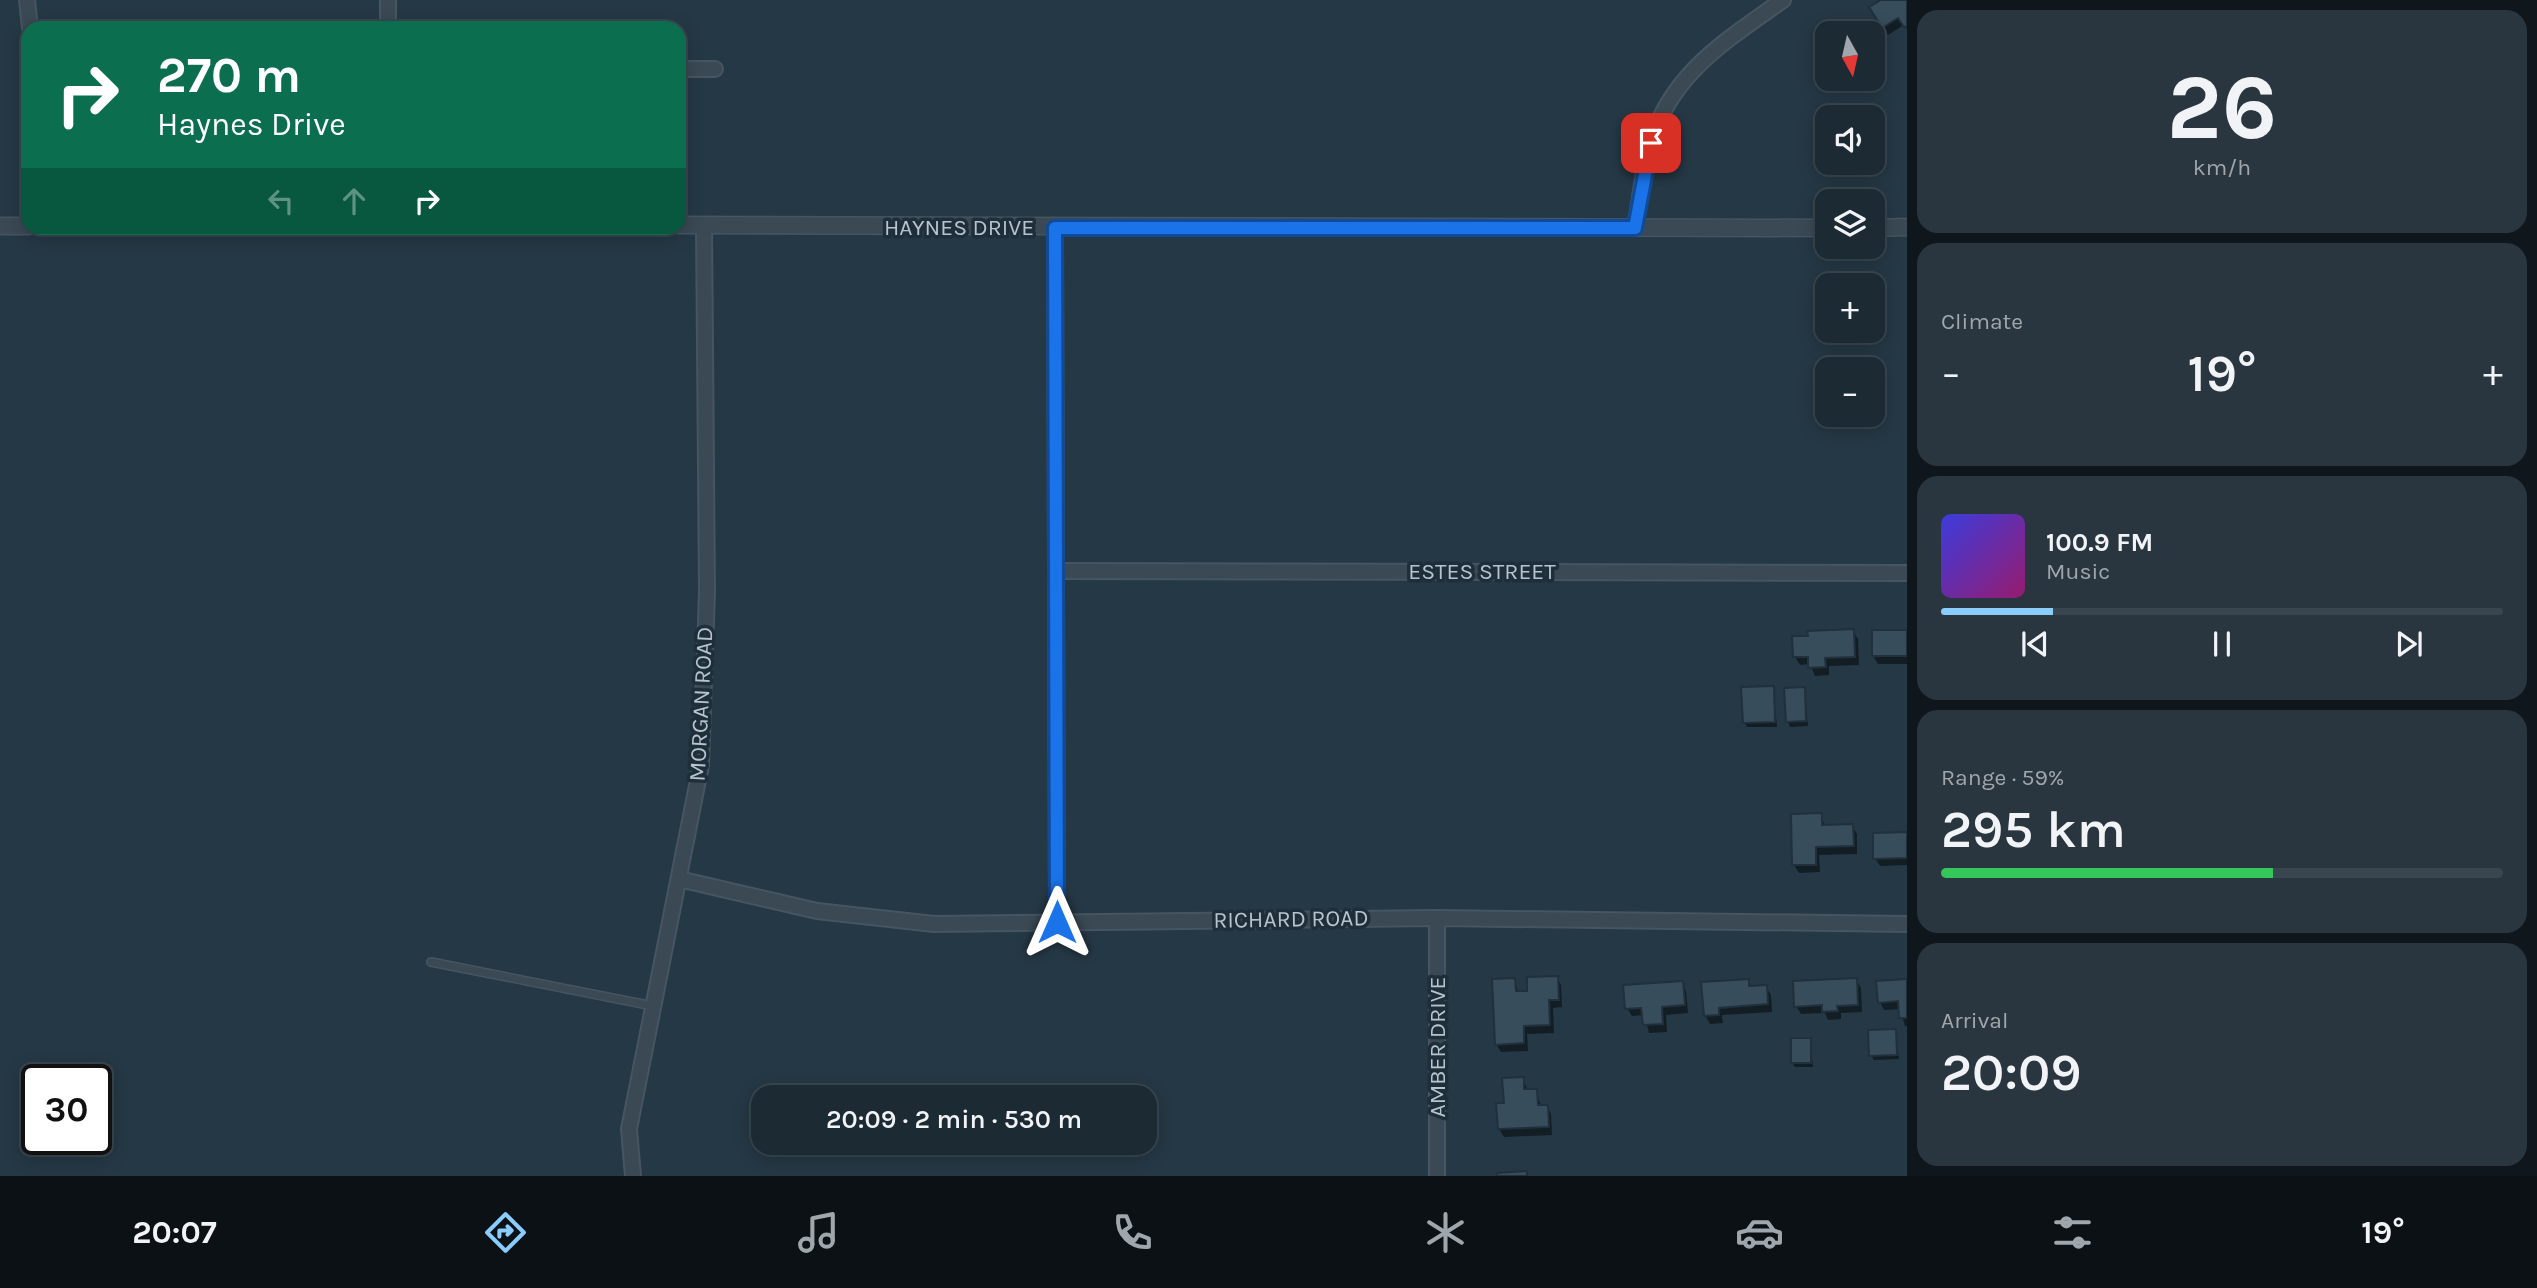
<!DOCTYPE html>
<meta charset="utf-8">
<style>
:root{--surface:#1c2a34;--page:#293640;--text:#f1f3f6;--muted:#a0a7ac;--line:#3a464f;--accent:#8bccff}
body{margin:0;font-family:Karla,sans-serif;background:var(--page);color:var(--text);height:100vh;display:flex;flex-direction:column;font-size:26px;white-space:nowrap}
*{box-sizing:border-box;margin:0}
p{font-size:23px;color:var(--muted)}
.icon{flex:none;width:38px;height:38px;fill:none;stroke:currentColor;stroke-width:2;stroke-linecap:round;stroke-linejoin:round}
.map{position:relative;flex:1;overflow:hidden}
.panel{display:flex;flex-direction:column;gap:10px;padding:10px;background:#0f171d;width:630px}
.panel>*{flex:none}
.guide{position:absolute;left:21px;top:21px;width:665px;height:214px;border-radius:21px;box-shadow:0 4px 18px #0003,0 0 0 2px var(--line);background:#0b6e4f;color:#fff;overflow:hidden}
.needle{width:46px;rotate:172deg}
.fabs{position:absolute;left:1815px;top:21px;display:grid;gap:14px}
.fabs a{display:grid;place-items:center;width:70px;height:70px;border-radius:14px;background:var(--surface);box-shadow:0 4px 18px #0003,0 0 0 2px var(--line);font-size:35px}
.speed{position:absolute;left:21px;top:1064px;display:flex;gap:14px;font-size:35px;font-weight:700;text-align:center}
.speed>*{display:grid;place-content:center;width:91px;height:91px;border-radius:50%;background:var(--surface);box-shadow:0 4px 18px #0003,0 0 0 2px var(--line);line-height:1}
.speed .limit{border:4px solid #111;border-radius:10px;background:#fff;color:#111}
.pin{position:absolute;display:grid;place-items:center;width:60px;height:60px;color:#fff;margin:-30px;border-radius:14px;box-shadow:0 4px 10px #0006}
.me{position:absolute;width:77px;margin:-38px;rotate:0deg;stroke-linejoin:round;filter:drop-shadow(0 0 5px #0008)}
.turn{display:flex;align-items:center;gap:24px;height:147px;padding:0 21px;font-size:32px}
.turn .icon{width:91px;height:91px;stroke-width:2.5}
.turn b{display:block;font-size:49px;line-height:60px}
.lanes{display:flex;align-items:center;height:66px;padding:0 21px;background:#0003;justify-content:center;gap:35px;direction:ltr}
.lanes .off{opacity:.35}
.big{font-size:52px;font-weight:600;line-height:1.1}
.panel .tile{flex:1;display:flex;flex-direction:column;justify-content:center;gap:10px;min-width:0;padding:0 24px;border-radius:21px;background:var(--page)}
.panel .dial{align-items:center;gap:0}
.dial b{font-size:91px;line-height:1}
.song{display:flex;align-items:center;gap:21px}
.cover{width:84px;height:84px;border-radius:10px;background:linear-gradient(135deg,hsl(240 70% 55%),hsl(320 70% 35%))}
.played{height:7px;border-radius:4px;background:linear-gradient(90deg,var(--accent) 20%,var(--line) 20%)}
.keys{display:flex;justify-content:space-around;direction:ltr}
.heat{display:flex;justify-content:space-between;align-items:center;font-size:38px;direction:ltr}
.charge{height:10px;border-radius:5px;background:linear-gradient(90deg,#34c759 59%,var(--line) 0)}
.trip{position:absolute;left:751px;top:1085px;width:406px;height:70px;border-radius:21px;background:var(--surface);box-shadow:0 4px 18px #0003,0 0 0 2px var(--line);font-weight:600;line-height:70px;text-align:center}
.tabs{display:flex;height:112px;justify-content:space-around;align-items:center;background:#0b1115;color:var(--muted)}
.tabs .icon{width:49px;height:49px}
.tabs .active{color:var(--accent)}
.tabs b{font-size:32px;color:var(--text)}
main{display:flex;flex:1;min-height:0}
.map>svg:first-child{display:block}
.shadow{fill:#0007}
.building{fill:#374d5b;stroke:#20303c;stroke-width:2}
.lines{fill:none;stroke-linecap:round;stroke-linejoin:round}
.service-casing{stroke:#465561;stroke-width:10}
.minor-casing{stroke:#465561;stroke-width:18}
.tertiary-casing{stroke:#465561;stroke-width:19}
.service{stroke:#3a4954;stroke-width:7}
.minor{stroke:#3a4954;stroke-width:14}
.tertiary{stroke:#3a4954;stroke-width:16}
.route-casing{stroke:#114b97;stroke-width:18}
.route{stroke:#1a73e8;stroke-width:12}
.labels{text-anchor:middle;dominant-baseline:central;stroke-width:7;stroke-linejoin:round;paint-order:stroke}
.street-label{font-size:23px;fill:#b7c4ce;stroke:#1e2e3a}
</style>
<main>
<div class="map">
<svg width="1907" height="1176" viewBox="0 0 1907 1176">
<rect width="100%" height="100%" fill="#253845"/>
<g class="shadow">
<path d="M1884,0H1907V29L1904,25L1888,35L1871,8Z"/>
<path d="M1853,631L1858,639L1859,665L1829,666V675L1815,676L1810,664L1800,665L1795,657L1809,637Z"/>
<path d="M1907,632V664H1878L1873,656Z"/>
<path d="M1773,688L1777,727H1747L1744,722Z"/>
<path d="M1804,689L1808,726L1790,727L1788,722Z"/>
<path d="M1821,815L1825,827L1852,826L1857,834V854L1819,855L1820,872L1799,873L1794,865Z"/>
<path d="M1907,834V865L1880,866L1875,858Z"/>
<path d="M1557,977L1561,985L1562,1007L1553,1008L1554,1033L1527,1034L1528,1051L1501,1052L1496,1044L1514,980L1519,993L1529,992Z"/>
<path d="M1856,980L1861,988L1862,1012L1841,1013V1019L1828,1020L1825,1013L1801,1014L1796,1006Z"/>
<path d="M1748,981L1752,988L1766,987L1771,995L1772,1012L1722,1015L1723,1023L1710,1024L1705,1015Z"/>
<path d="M1907,981V1026H1905L1900,1009L1884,1010L1880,1002Z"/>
<path d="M1682,983L1686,991L1688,1013L1666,1015L1667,1032L1649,1033L1644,1015L1632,1016L1627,1008Z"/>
<path d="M1895,1030L1899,1059L1874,1060L1871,1055Z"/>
<path d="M1810,1040L1813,1067H1795L1792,1062Z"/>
<path d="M1523,1079L1528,1091H1536L1541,1106H1547L1551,1114L1552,1135L1504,1137L1499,1129L1505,1104Z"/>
</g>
<g class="building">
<path d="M1881,0H1907V26L1904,27L1898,18L1882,28L1869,7Z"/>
<path d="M1851,23L1857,33H1834Z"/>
<path d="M1827,37V66L1814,45Z"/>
<path d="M1854,629L1855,657L1825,658L1826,667L1808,668V657H1793L1792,636H1808L1807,631Z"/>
<rect x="1872" y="630" width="35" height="26"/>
<path d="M1774,686L1775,722L1743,723L1741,687Z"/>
<path d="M1805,687L1806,721L1786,722L1784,688Z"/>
<path d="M1822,813V825L1853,824L1854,846L1816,847V865H1792L1791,814Z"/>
<path d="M1907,832V858L1873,859V833Z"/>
<path d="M1558,976L1559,1000H1549L1550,1025L1524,1026V1043L1495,1045L1492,979L1515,978L1516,991H1527V977Z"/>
<path d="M1857,978L1858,1005L1837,1006L1838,1011L1822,1012V1005L1794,1007L1793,981Z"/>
<path d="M1749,979V986L1767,985L1768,1004L1719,1008V1015L1704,1016L1701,982Z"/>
<path d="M1907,979V1018H1899L1898,1001L1878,1003L1876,981Z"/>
<path d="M1683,981L1685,1005L1662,1007L1663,1024L1643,1025L1641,1008L1625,1009L1623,985Z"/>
<path d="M1896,1029L1897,1055L1869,1056L1868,1030Z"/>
<rect x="1791" y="1038" width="20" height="25"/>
<path d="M1524,1077V1089H1537L1538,1105H1548L1549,1127L1498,1129L1496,1103H1504L1502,1078Z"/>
<path d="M1527,1171V1176H1497V1173Z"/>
</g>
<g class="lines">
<defs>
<path id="service" d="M431,962L653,1006"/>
<g id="minor">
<path d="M27,0L30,28"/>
<path d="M388,0V28"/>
<path d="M679,69H715"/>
<path d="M1055,228L1057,922"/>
<path d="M1635,228C1640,200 1643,170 1651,143C1670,74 1728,39 1783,0"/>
<path d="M1056,571L1907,573"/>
<path d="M679,879L817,911L934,924L1437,918L1907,924"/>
<path d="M1437,918V1176"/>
<path d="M633,1176L629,1129L701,765L707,592L704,225"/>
</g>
<g id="tertiary">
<path d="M679,225L1827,228"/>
<path d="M0,226H28"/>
<path d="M1872,228L1907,227"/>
</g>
</defs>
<use href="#service" class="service-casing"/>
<use href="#minor" class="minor-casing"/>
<use href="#tertiary" class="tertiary-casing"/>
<use href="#service" class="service"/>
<use href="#minor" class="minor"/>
<use href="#tertiary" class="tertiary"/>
</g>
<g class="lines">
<defs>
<path id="route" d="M1057,922L1055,228H1635L1651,143"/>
</defs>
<use href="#route" class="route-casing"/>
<use href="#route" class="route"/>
</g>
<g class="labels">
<g class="street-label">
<text x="959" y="227">HAYNES DRIVE</text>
<text x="1482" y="571">ESTES STREET</text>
<text transform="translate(701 704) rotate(-87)">MORGAN ROAD</text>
<text transform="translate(1291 919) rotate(-1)">RICHARD ROAD</text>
<text transform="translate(1437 1047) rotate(-90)">AMBER DRIVE</text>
</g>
</g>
</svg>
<div class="fabs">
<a><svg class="needle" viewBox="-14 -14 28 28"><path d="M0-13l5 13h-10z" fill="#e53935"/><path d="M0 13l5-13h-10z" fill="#a0a7ac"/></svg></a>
<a><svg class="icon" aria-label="sound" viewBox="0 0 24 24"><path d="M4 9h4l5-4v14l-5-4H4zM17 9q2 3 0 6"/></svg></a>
<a><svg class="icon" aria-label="layers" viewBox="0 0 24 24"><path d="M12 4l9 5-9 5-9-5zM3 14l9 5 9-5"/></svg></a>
<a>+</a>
<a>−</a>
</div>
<div class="speed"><div class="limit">30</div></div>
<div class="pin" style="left:1651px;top:143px;background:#d93025"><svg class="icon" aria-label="arrive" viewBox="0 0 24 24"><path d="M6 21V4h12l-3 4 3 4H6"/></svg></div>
<svg class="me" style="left:1057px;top:922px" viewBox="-20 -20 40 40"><path d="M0-17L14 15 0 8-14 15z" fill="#1a73e8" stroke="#fff" stroke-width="4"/></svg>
<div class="trip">20:09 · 2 min · 530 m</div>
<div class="guide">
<div class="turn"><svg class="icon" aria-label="right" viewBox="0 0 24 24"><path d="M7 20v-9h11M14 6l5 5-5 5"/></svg><div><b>270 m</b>Haynes Drive</div></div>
<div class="lanes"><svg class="icon off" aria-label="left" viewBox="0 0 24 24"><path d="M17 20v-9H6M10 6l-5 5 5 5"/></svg><svg class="icon off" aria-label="ahead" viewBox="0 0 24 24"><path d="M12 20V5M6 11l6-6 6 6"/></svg><svg class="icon" aria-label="right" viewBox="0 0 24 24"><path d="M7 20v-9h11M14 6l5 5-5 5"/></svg></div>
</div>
</div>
<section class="panel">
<div class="tile dial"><b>26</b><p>km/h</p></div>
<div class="tile"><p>Climate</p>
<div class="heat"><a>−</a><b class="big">19°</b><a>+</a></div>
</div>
<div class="tile">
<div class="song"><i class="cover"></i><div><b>100.9 FM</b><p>Music</p></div></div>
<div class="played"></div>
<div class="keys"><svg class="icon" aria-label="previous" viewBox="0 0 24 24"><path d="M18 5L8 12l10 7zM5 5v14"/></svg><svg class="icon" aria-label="pause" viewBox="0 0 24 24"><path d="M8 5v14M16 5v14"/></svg><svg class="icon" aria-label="next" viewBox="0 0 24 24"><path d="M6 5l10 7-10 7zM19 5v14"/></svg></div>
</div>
<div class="tile"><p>Range · 59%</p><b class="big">295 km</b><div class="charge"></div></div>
<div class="tile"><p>Arrival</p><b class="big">20:09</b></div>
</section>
</main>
<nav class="tabs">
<b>20:07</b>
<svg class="icon active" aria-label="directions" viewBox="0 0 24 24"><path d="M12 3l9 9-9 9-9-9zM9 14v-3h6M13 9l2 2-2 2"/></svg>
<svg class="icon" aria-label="music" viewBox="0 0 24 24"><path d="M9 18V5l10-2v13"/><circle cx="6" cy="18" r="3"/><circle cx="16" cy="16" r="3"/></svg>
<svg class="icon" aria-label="phone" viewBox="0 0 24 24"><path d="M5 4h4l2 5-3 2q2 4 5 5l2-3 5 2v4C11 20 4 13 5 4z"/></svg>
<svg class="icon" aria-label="climate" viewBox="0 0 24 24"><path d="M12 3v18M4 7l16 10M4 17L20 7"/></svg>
<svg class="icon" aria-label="car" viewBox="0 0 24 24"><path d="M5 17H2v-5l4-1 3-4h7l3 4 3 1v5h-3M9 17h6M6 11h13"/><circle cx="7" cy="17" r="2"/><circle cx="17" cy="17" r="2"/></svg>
<svg class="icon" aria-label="filters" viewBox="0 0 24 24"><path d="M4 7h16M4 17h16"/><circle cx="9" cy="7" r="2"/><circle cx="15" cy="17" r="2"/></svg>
<b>19°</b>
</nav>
